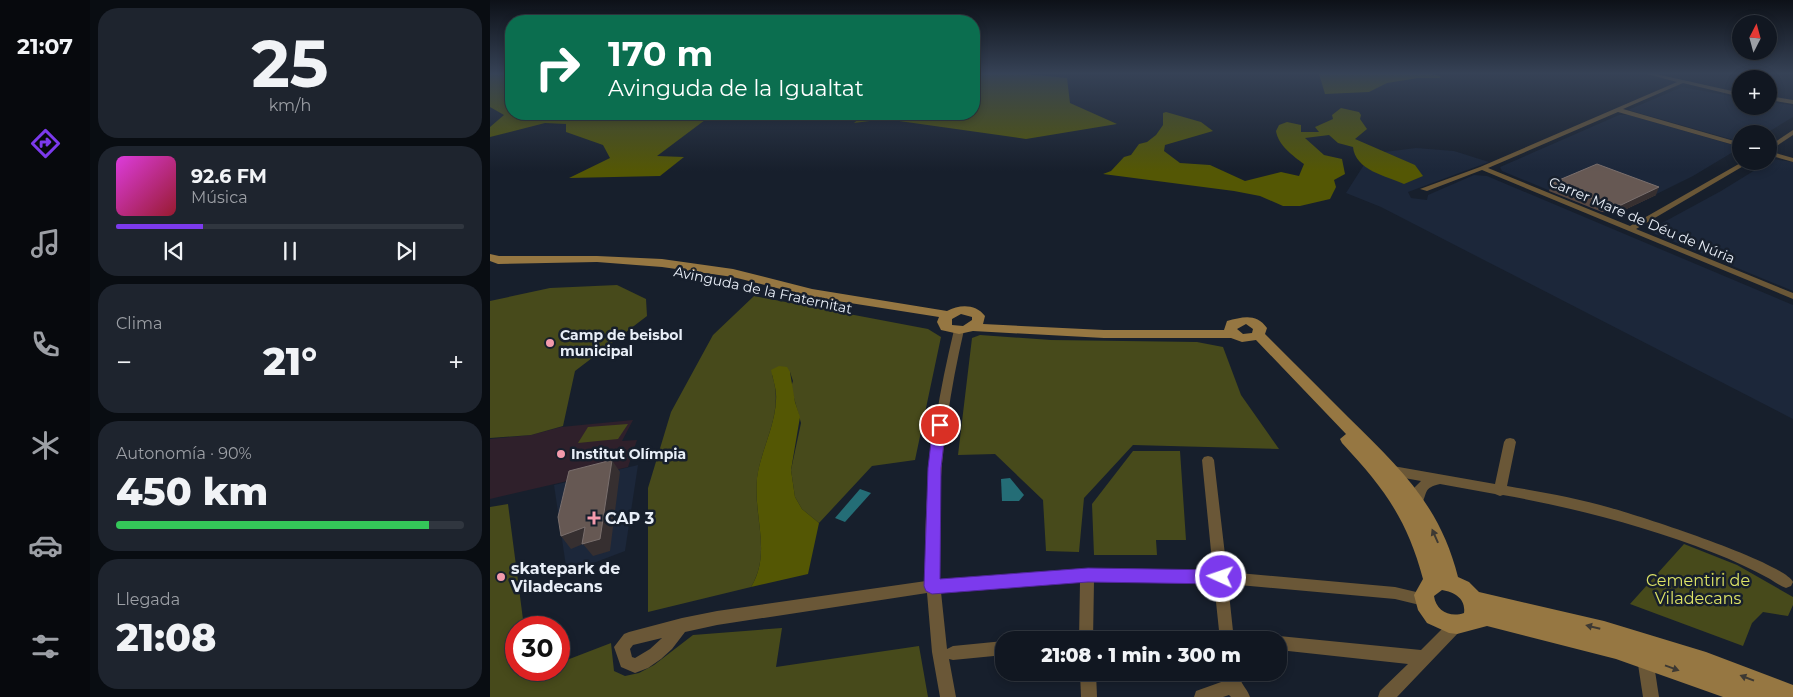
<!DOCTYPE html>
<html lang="es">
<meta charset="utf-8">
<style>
:root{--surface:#111721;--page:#1e242e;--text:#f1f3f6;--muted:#9c9fa5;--line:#30363f;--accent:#7c3aed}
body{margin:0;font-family:Montserrat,sans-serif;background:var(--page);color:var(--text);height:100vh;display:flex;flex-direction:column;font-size:19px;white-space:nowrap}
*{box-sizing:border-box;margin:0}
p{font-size:16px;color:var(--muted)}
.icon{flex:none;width:28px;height:28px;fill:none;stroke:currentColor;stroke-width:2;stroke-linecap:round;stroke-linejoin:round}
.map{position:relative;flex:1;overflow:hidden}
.drawer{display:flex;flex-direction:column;gap:8px;padding:8px;background:#090d12;width:400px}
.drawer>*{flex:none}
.banner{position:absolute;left:15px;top:15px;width:475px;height:105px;border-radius:20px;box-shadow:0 2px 8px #0003,0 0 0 1px var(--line);background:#0b6e4f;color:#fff;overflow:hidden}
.needle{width:32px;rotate:6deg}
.fabs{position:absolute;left:1242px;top:15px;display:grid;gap:10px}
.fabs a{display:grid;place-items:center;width:45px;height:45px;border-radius:50%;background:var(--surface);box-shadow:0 2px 8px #0003,0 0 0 1px var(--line);font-size:25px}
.speed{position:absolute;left:15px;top:616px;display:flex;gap:10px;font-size:25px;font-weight:700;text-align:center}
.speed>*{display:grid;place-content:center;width:65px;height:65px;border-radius:50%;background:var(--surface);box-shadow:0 2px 8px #0003,0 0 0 1px var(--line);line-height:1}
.speed .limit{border:8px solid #d22;background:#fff;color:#111}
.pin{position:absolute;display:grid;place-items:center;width:42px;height:42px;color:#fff;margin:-21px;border:2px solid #fff;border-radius:50%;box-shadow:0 1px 5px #0007}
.me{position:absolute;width:55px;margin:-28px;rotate:273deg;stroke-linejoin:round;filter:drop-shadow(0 0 4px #0008)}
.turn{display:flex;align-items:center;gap:18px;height:105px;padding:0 20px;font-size:22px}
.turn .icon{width:65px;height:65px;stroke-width:2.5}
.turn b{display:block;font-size:35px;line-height:42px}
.big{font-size:38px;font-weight:800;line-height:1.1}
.drawer .tile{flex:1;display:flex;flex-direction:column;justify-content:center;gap:8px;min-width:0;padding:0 18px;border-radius:20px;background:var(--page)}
.drawer .dial{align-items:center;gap:0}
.dial b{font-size:65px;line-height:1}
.song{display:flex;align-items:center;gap:15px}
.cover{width:60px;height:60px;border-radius:8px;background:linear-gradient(135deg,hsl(300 70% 55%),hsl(350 70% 35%))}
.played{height:5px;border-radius:2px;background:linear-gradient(90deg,var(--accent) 25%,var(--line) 25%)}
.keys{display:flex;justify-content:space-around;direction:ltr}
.heat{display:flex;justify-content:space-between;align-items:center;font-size:28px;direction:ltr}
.charge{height:8px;border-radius:4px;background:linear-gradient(90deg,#34c759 90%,var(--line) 0)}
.trip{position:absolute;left:505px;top:631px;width:292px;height:50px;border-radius:20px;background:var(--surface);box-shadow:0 2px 8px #0003,0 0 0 1px var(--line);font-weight:800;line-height:50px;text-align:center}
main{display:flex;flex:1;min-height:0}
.tabs{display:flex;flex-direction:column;width:90px;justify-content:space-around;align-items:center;background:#07090d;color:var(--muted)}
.tabs .icon{width:35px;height:35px}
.tabs .selected{color:var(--accent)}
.tabs b{font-size:22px;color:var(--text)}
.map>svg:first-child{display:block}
.built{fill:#1c273a}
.education{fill:#2f202b}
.green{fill:#474a1b}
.forest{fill:#545704}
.water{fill:#246d76}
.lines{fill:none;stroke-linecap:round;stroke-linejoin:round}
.street{fill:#6a5737;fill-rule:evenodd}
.secondary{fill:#967742;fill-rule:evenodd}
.wall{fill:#564640}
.shaded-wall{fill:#362f30}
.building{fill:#665853;stroke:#7a6f6d}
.oneway{fill:#3d3933}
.route{fill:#7c3aed;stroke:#51269a}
.poi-dot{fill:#f39aac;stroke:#171f2c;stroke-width:2}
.labels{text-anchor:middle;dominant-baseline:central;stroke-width:5;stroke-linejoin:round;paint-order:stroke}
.street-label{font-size:14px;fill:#e8eef7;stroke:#171f2c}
.poi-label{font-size:14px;font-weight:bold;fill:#e8eef7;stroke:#171f2c;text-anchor:start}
.near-poi-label{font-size:16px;font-weight:bold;fill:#e8eef7;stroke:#171f2c;text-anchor:start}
.near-park-label{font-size:16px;fill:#dee466;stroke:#171f2c}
</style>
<main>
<nav class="tabs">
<b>21:07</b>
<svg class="icon selected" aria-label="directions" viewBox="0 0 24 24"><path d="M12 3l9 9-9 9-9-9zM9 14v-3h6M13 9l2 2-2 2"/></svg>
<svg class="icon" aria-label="music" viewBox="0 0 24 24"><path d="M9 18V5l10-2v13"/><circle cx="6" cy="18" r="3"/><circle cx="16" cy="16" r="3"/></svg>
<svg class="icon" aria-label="phone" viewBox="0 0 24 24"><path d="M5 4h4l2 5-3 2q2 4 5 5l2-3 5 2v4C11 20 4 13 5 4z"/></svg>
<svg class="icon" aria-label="climate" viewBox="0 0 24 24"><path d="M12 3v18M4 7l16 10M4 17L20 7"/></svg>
<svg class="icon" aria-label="car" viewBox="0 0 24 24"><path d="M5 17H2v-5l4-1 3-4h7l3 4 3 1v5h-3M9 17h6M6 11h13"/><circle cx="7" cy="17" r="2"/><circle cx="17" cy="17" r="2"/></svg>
<svg class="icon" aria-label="filters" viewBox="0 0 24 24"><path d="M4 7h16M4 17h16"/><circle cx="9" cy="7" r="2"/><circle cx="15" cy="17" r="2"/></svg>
</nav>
<section class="drawer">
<div class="tile dial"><b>25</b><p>km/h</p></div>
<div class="tile">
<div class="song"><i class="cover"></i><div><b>92.6 FM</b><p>Música</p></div></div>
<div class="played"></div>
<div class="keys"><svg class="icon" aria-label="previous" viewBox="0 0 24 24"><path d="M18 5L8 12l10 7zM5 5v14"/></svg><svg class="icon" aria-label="pause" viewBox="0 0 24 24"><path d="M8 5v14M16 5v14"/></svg><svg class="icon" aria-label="next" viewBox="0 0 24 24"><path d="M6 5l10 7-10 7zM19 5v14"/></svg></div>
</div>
<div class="tile"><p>Clima</p>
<div class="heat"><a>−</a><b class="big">21°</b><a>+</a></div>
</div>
<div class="tile"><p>Autonomía · 90%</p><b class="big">450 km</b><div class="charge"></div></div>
<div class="tile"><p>Llegada</p><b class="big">21:08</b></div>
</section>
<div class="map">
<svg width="1303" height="697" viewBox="0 0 1303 697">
<rect width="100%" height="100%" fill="#171f2c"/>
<g class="built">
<path d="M1192,87L1251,98V106H1279V102L1301,105L1303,106V117L1275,134H1251V142L1138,110Z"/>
<path d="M1129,115H1139L1243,145L1248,149L1203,176L1126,214L1111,212L1012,171L1010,167Z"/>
<path d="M926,148L964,151L999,162L918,192L921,198L937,200L938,195L984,175L997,176L1303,305V419L891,207L856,193L877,160L894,152Z"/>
<path d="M1283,159L1303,162V291L1165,234L1161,229L1231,191Z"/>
<path d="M148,465L135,551L77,573L64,485Z"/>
</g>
<path class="education" d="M143,420L132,441L147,440L138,467L0,499V439L41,435L71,427Z"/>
<g class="green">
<path d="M127,285L156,299L157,316L85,371L73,426L41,435L0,438V301L60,288Z"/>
<path d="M264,296L438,329L451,337L425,460L382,466L329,523L312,509L305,497L301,470L311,423L301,387L303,381L300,372L282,375C295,413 271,444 267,479C263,516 282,553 261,587L158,612V488L181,412L223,335Z"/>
<path d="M490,335L561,340L707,342L733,347L751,395L789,449L643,445L594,498L589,552L556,551L553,500L505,454L468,455L482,338Z"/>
<path d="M138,424L128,439L88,443L98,427Z"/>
<path d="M643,451H690L696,540H666L667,555H604L602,504Z"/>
<path d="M18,504L34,627L26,628V670H40V673L49,670H69V663L121,643L124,671L135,676L149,673L164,665L203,635L292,628L286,667L429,646L438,697H0V507Z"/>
<path d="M1194,544L1247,565L1303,597V605L1298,616L1273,612L1262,623L1253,646L1140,604Z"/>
</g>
<g class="forest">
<path d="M0,74H21V114H223L167,156L194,157L170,176L79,178L120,158L113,145L76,132V124L55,123L0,137V127L14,115L0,107Z"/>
<path d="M484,74H535L577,78L580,103L627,124L536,139L395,119L364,123L374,114H484Z"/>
<path d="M829,74H942L950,76V78H928L897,83L879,92L835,94Z"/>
<path d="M851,108L869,112L871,115L870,119L877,129L865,139L925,165L933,176L914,184C896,176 865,170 863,147L848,143L839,135L815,138L834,155L852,159L855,174L844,180L846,187L840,199L810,206H793L770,196L744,191L613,174L621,171L634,157L641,155L649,144L657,142L666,135L673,125V113L676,112L711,122L723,131L675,145L674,151L690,163L720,165L755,181L791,172L809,176L814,164C803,156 788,145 786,131L789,125L797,122L811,125V132H829L825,127L843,119L842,115Z"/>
<path d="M289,366L297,367L300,372L305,402L310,417L301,470L305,497L312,509L329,523L318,574L261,587C282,553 263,516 267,478C270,453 285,427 286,400C287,390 283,380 281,370Z"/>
</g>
<g class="water">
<path d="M520,478L534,495L529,501H512L511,479Z"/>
<path d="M370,489L381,493L355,522L345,518Z"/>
</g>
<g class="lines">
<g class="street">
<path d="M1157,74H1166L1251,93V97L1193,83L1133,109L1251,143V147L1128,112L998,168L1140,226L1254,161H1262L1146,229L1303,293V299L992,170L937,191L930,189L990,167L1187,82Z"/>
<path d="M1279,96L1303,100V104L1279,100Z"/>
<path d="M1303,130V135L1279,151V146Z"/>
<path d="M1279,151L1303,158V162L1279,155Z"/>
<path d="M469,327L474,330C455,412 445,495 450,580L598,569L723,571L712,460L714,457L718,456L722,457L724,460L737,572L905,587L939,595L941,600L939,605L934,606L905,599L738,584L743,631L768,635L770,640H730L724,583L604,581L603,640H589L590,582L451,592L457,649L463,646L514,641V655L463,660L459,659L466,697H450L442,652L437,593L227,625L195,632L182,649L171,659L158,668L145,673L131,667L124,647L134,634L139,632L192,618L227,611L436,581C432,496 444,413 464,330ZM172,638L160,649L145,658L142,657L140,649L143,645Z"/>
<path d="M1020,438L1024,439L1026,442L1017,486C1052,492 1087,498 1121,508C1150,516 1293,562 1303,582L1301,586L1296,588C1290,586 1285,582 1280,579C1262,569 1242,560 1224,553C1155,526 1085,508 1013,495L1010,496L1005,494L950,484C933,488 938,492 931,506L927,507L923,506L921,502L924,488L931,481L903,476L899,474L897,471L899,468L903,466L1005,484L1014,442L1016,439Z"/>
<path d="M965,619L970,621L972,626L970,631L907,697H888L890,691L918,664L789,650V640H783L789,636L931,650L960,621Z"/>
<path d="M1155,651L1160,653L1163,658L1169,697H1153L1147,658L1150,653Z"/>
<path d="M590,672H606L607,697H591Z"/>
<path d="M733,672H749C750,685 756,686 760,697H741L739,695L733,697H704L706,691L734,681Z"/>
</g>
<path class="secondary" d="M0,254L9,256H107L172,259L243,269L322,289L457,311C470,304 486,304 495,316L493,324L614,330H734L737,321C753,317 766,313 777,328L775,334C803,362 831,390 858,417C909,467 950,505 968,577L979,582L989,592L1114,621L1216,652L1303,685V697H1233L1126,659L997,626L967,634L959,633L937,623L928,610L924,595L933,579C917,519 894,488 852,443L850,439L856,434L766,340L752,342L741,338H614L483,331L469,334L451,330L447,322L449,317L322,297L243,277L172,267L107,262L8,264L0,261ZM471,314L482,317V320L473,326L462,325V319ZM756,324L763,329L762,333L753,334L747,329ZM952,590C965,592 976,599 974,613C960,618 946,611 944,596Z"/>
</g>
<path class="wall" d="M1062,183L1166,195L1128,213L1112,212L1059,191Z"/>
<g class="shaded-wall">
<path d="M1169,187L1166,195L1128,213L1131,205Z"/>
<path d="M122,460L130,472L120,551L103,556L93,544L81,549L71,536Z"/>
</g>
<g class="building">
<path d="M1107,164L1169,187L1131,205L1115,204L1062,183Z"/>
<path d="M122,460L110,539L92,544L95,527L71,536L68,517L79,471Z"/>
</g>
<defs><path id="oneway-solid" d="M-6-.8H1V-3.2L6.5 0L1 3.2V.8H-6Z" transform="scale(1.25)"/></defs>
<g class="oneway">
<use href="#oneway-solid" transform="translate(945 536) rotate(-114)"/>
<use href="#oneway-solid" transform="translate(1103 627) rotate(-166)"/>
<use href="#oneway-solid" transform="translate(1182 668) rotate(20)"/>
<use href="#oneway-solid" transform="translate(1257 678) rotate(-159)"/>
</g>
<linearGradient id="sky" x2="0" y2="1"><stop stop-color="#0d1118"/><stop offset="0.43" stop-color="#364256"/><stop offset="1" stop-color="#364256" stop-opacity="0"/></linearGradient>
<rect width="1303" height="171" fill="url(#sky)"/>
<path class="route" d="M450,420L456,425L451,468L450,579L598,568L731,570L736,572L739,577L736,582L731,584L598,582L442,594L436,591L434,586L438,468L443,425Z"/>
<g class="poi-dot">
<circle cx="60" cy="343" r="5"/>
<circle cx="71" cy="454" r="5"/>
<path d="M101.5 510.5h5v5h5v5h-5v5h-5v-5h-5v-5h5z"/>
<circle cx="11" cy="577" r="5"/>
</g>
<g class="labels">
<g class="street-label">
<text transform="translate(1152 220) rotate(23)">Carrer Mare de Déu de Núria</text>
<text transform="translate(273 290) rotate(12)">Avinguda de la Fraternitat</text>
</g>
<g class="poi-label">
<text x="70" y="335">Camp de beisbol<tspan x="70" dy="16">municipal</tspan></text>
<text x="81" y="454">Institut Olímpia</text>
</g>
<g class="near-poi-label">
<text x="115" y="518">CAP 3</text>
<text x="21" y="568">skatepark de<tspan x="21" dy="18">Viladecans</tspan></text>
</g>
<g class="near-park-label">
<text x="1208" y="580">Cementiri de<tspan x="1208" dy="18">Viladecans</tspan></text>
</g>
</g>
</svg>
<div class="fabs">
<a><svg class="needle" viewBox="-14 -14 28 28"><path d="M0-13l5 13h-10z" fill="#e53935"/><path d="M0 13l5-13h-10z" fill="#9c9fa5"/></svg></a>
<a>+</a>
<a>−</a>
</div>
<div class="speed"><div class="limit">30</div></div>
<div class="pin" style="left:450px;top:425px;background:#d93025"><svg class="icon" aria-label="arrive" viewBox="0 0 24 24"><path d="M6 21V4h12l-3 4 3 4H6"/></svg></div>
<svg class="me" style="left:731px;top:577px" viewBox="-20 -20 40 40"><circle r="17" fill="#7c3aed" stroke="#fff" stroke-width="3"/><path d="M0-11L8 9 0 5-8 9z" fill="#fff"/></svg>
<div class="trip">21:08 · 1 min · 300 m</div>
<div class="banner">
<div class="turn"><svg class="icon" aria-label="right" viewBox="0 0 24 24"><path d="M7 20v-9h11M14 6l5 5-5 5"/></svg><div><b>170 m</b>Avinguda de la Igualtat</div></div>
</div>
</div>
</main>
